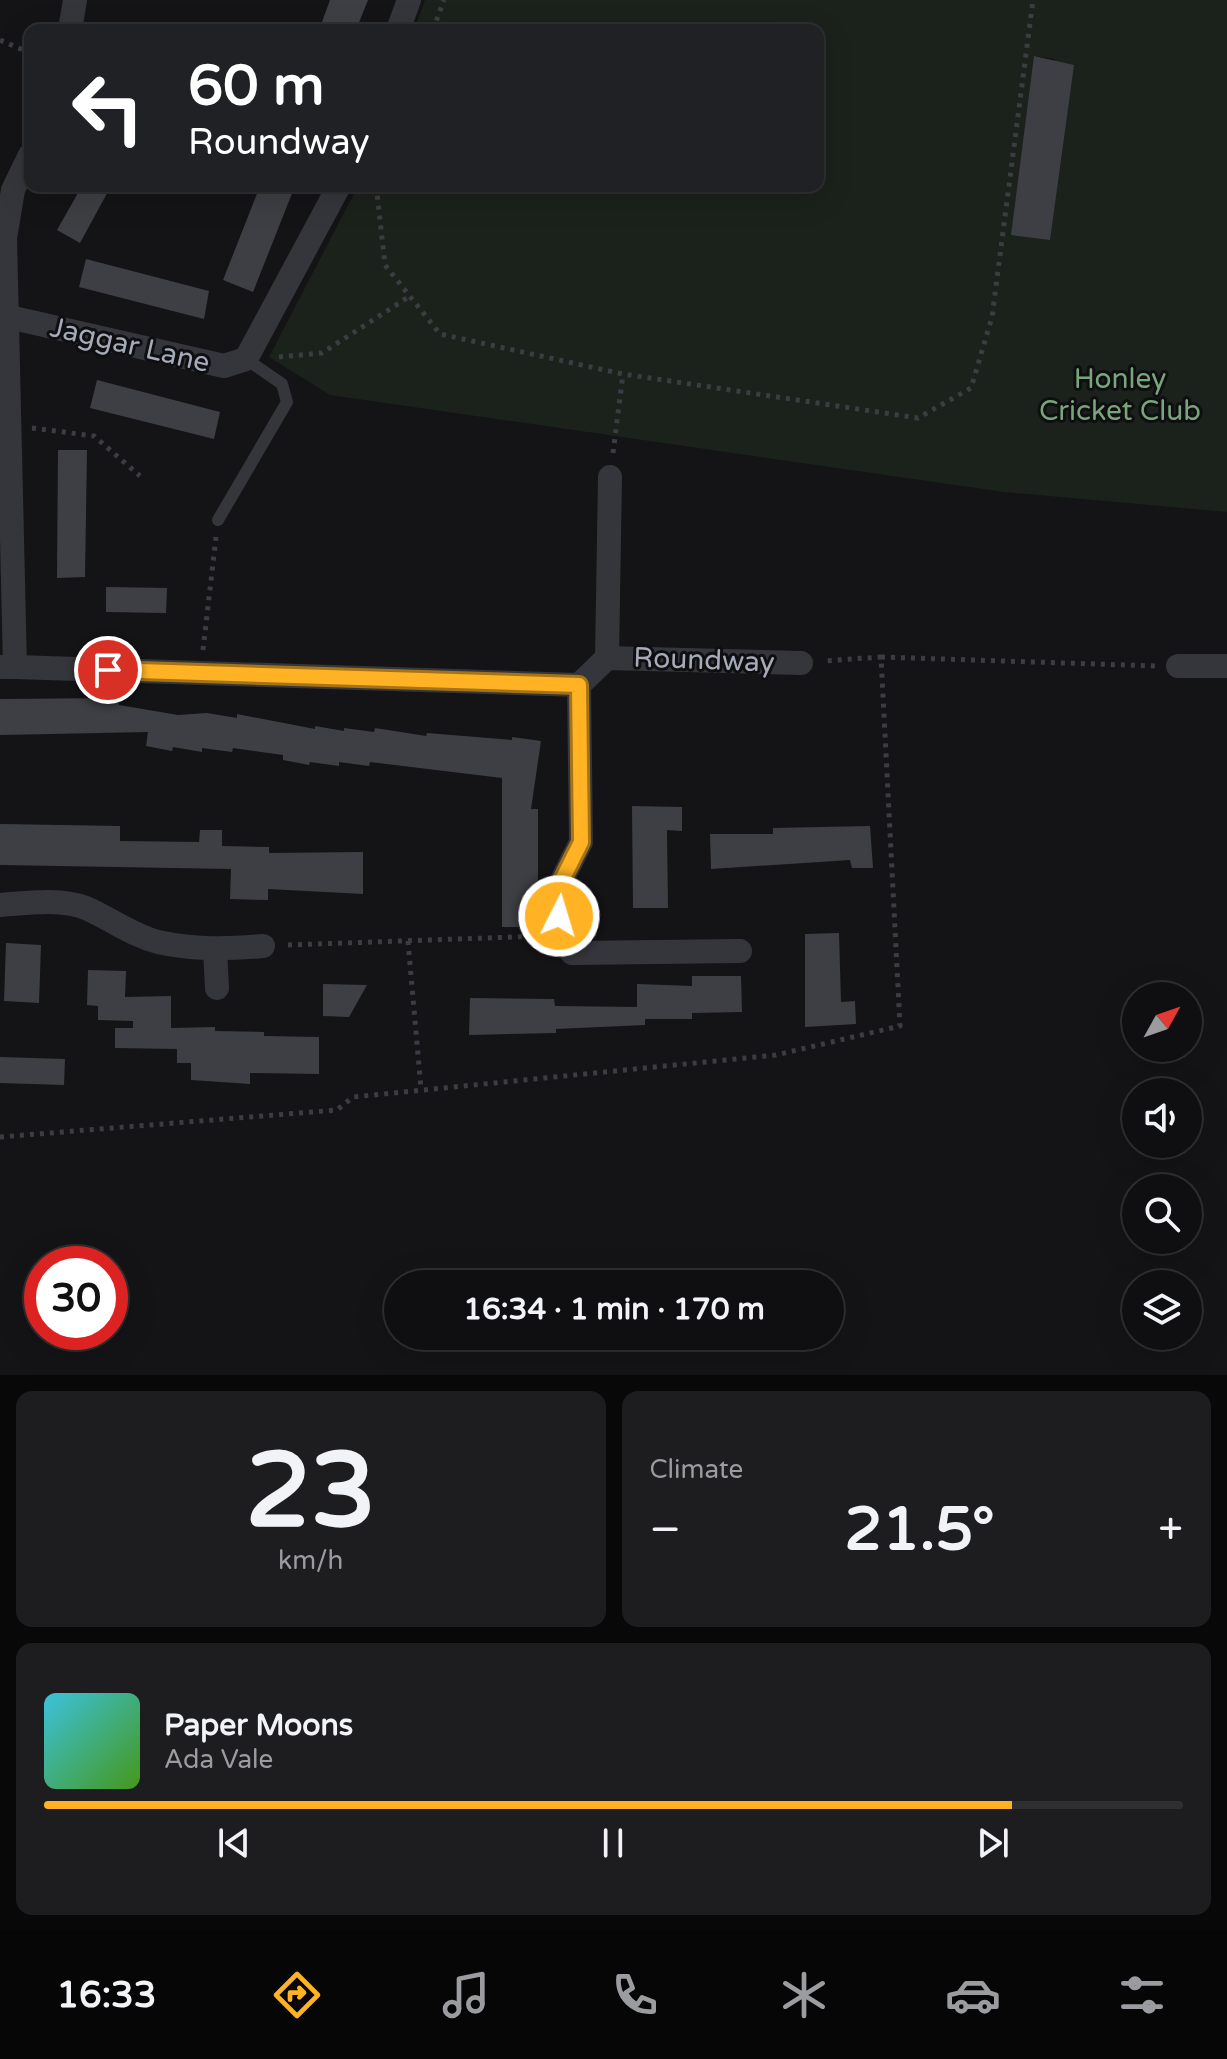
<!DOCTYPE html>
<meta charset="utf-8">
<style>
:root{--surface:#0f0f11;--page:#1d1d1f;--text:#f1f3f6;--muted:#9b9c9f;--line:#2f2f31;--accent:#ffb324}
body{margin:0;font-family:"Varela Round",sans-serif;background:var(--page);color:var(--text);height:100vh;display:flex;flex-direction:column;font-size:30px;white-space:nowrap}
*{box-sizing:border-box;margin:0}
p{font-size:26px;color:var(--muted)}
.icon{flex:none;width:44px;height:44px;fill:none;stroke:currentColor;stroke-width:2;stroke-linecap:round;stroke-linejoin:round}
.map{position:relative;height:1375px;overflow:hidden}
.panel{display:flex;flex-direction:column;gap:16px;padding:16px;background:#080809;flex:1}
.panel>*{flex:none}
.guide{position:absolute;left:24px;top:24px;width:800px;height:168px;border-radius:16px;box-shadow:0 8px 32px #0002,0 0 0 2px var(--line);background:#202124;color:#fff;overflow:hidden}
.needle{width:52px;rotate:50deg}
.controls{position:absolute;left:1122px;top:982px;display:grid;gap:16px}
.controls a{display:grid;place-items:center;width:80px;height:80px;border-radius:50%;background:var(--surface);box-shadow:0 8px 32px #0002,0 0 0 2px var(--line);font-size:40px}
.speed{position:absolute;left:24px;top:1246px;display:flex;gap:16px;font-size:40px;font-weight:700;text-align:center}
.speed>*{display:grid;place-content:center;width:104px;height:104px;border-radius:50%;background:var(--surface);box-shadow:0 8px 32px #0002,0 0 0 2px var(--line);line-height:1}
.speed .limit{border:12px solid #d22;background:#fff;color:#111}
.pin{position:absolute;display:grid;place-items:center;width:68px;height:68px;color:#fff;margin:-34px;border:4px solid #fff;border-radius:50%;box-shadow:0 2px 8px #0007}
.me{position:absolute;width:88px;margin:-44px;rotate:5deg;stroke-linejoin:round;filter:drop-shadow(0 0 6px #0008)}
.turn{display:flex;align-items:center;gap:28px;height:168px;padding:0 32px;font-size:36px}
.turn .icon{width:104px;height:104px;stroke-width:2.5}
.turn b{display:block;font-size:56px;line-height:68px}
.big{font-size:60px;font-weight:700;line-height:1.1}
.panel .card{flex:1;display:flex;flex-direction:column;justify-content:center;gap:12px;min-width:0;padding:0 28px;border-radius:16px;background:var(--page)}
.panel .dial{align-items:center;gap:0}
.dial b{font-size:104px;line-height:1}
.song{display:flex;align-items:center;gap:24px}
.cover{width:96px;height:96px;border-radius:12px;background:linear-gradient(135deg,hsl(190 70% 55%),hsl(100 70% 35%))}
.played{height:8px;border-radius:4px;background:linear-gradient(90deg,var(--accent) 85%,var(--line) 85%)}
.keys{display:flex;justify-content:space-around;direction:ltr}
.heat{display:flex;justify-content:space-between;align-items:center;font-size:44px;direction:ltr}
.panel .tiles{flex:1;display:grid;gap:16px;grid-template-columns:1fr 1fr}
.card:last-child{grid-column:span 2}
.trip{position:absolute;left:384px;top:1270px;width:460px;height:80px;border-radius:40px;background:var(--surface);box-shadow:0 8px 32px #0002,0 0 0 2px var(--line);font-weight:700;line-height:80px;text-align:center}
.dock{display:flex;height:128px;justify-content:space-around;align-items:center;background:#060607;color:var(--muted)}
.dock .icon{width:56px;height:56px}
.dock .selected{color:var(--accent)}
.dock b{font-size:36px;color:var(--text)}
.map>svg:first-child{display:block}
.green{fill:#1a221b;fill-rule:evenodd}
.building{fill:#3e3f44}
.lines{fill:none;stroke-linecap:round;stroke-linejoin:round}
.path{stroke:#3b3d43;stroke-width:5;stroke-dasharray:4 6;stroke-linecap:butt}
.lane{stroke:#35363c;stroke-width:12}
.street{stroke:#35363c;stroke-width:24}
.route-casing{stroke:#a67417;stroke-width:20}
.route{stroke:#ffb324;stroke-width:14}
.labels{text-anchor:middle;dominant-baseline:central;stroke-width:6;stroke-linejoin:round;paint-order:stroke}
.street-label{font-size:28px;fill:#a5abb8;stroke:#0f0f12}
.park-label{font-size:28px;fill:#7aa57c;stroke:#0f0f12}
</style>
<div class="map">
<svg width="1227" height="1375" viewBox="0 0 1227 1375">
<rect width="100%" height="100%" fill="#141417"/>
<path class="green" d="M425,0H1227V512L1004,492L330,395L269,357L358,186H818V30H414ZM1035,56L1055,59L1030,236Z"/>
<g class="building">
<path d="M330,0H368L356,30H319Z"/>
<path d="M1034,56L1074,65L1050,240L1011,235Z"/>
<path d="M82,186H111L80,243L57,230Z"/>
<path d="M260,186H295L253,292L223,280Z"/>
<path d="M86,259L209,291L204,319L79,287Z"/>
<path d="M97,380L220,412L214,439L90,408Z"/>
<path d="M58,450H87L85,577L57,578Z"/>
<path d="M106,587L167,588L166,613L106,612Z"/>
<path d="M118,698L119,705L178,715L207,713L237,718V714L315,729V726L344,731V728L374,732L375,728L426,736L427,733L512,740V737L541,741L531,809H538V927H502V778L370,762L369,766L339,762V766L310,762L309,765L283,760V755L233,748L232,752L202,748V752L173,747L172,751L146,746L148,732L0,735V699Z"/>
<path d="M632,806L682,807V831L667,830L668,908H633Z"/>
<path d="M0,824L120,826V841L199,842L200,830H222V846L269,847V853L363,852V894L268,889V900L230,899L231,869L0,865Z"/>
<path d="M870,826L873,868H852L850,860L711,869L710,834H773V828Z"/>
<path d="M839,933L841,1002L855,1001L856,1024L805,1027V934Z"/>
<path d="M6,943L41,945L39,1003L4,1001Z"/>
<path d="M88,970L126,971L125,997L171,996V1028L215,1027V1031L264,1032V1036L319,1037V1074L250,1073V1084L191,1080V1063H177V1049L115,1048V1028H133V1021L98,1020V1006L87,1005Z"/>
<path d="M692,976H741L742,1012L692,1013V1019H645V1025L556,1029V1033L469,1035L470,998L554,999L555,1006L637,1007V984L692,986Z"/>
<path d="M323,984L367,985L349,1017L323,1016Z"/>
<path d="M0,1057L65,1059L64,1085L0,1083Z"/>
</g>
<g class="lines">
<g class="path">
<path d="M433,30L444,0"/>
<path d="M0,40L30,53"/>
<path d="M379,186L377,193L385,265L440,334L623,374L918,418L971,388L992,317L1033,0"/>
<path d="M279,357L322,353L410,296"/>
<path d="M32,428L94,436L140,476"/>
<path d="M613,453L623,374"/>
<path d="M203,650L216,537"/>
<path d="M881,657L1156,666"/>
<path d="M408,941L421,1089"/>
<path d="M288,945L542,936"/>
<path d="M0,1137L337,1110L353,1097L776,1055L900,1026L881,657L823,661"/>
</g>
<path class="lane" d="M218,520L287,402L282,384L246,359"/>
<g class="street">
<path d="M70,30L75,0"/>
<path d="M398,30L409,0"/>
<path d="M9,317L224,366L246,359L339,186"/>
<path d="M607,658L801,663"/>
<path d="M1178,666H1227"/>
<path d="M2,667H15L5,238L13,190L30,155"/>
<path d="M15,667L579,685L607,658L610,477"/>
<path d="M579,685L581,842L553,898L572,953L740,951"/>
<path d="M0,905C26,903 61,898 86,908C111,919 131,935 158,942C194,950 227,949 263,946"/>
<path d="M215,950L217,988"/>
</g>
</g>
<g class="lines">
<defs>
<path id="route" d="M108,670L579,685L581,842L553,898L559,916"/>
</defs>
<use href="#route" class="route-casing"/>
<use href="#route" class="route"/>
</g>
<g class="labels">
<g class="street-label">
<text transform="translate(130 345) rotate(13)">Jaggar Lane</text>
<text transform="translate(704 660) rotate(2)">Roundway</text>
</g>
<g class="park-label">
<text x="1120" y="379">Honley<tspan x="1120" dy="32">Cricket Club</tspan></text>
</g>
</g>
</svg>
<div class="controls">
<a><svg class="needle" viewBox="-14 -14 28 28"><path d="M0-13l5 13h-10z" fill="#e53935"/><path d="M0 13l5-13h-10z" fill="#9b9c9f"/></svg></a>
<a><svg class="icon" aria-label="sound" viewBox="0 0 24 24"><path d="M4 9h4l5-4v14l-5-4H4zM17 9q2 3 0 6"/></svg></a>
<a><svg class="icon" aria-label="search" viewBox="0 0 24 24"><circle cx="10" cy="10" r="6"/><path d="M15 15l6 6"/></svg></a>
<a><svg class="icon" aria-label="layers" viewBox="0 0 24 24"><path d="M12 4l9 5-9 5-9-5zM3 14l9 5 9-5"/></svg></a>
</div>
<div class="speed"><div class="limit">30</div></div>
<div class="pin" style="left:108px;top:670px;background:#d93025"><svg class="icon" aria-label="arrive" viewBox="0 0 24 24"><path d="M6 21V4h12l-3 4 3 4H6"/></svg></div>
<svg class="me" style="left:559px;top:916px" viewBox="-20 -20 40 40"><circle r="17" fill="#ffb324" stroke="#fff" stroke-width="3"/><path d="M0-11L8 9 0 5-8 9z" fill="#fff"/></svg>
<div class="trip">16:34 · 1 min · 170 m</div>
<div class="guide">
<div class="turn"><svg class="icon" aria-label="left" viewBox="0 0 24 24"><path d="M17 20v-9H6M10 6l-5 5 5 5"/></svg><div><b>60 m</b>Roundway</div></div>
</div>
</div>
<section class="panel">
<div class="tiles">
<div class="card dial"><b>23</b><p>km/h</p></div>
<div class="card"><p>Climate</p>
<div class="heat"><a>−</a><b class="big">21.5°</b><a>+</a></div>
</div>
<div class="card">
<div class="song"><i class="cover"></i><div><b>Paper Moons</b><p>Ada Vale</p></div></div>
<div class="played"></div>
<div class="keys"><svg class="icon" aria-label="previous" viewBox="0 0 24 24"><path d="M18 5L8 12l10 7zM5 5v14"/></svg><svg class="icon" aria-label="pause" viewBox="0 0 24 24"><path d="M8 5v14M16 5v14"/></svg><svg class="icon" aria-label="next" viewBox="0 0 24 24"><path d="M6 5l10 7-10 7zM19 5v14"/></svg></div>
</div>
</div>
</section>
<nav class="dock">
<b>16:33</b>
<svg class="icon selected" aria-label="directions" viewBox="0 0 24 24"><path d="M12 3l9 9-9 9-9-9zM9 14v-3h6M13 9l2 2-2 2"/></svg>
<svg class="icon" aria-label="music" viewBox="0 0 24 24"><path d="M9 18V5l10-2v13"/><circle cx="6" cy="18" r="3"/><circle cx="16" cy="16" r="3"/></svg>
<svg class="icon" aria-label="phone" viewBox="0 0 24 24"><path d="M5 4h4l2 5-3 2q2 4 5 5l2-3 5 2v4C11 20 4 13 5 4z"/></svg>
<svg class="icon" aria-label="climate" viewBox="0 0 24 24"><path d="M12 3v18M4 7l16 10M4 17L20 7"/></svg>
<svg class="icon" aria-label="car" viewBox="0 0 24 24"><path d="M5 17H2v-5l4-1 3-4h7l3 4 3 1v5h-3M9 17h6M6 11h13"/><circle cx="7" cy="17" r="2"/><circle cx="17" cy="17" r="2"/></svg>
<svg class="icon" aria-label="filters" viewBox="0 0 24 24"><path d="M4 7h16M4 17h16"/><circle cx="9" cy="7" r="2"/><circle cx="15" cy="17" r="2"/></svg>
</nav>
